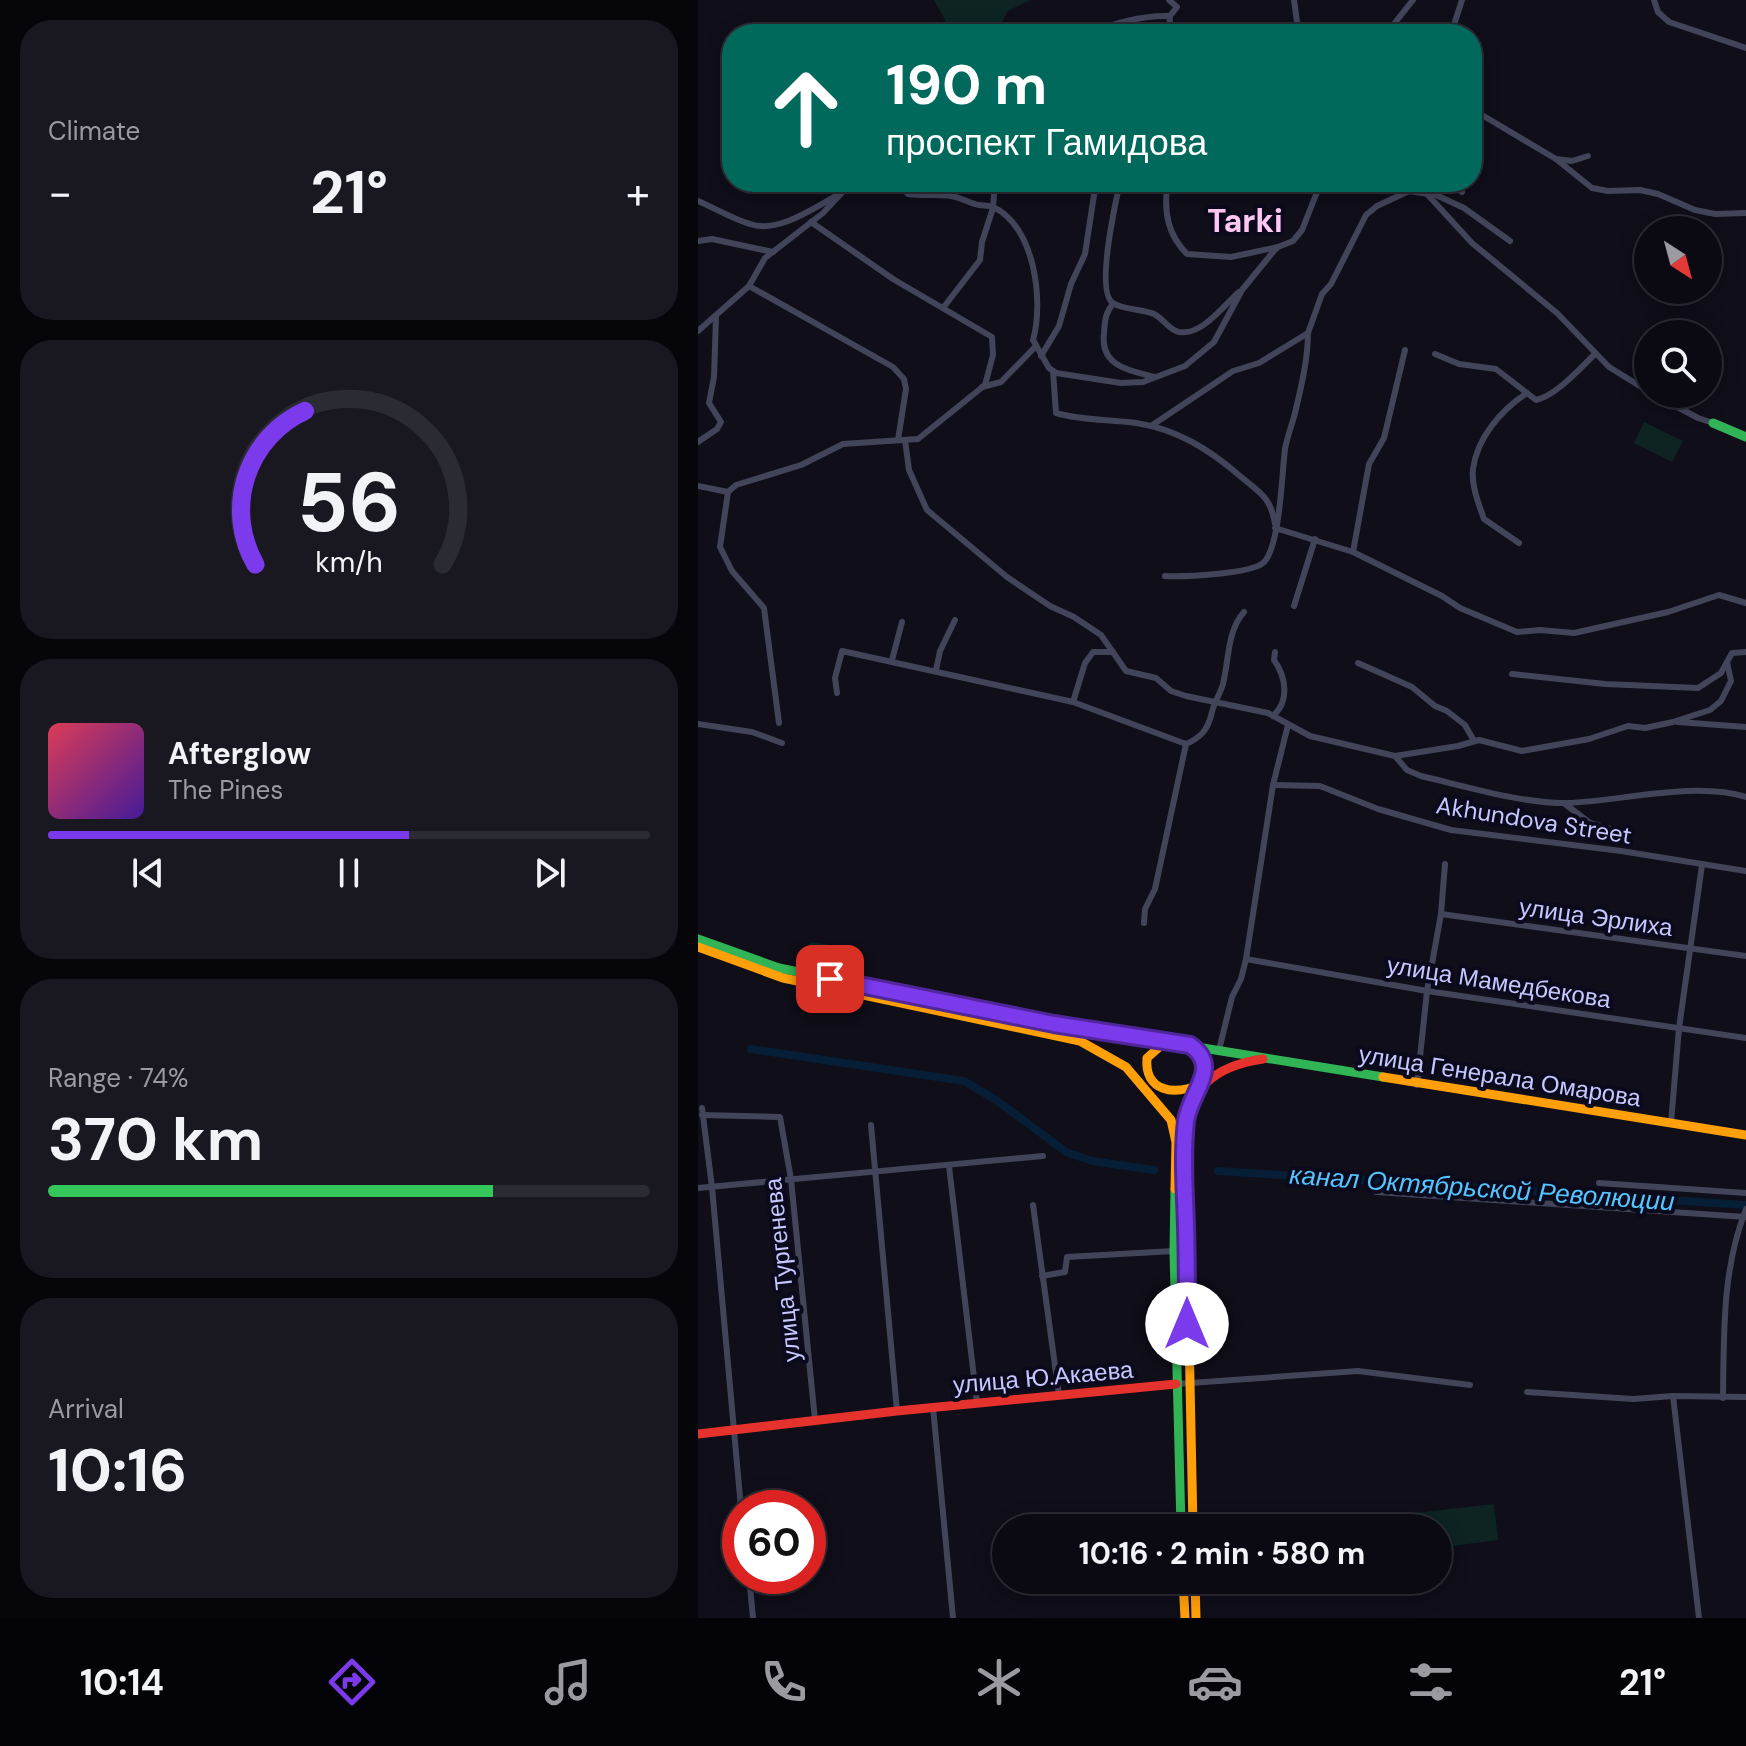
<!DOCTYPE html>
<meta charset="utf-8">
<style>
:root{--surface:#0b0a13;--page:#191821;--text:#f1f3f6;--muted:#9a9aa0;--line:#2b2b33;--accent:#7c3aed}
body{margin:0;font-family:"DM Sans",sans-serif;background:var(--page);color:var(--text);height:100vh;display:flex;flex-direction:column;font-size:30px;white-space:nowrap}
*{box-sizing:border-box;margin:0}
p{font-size:26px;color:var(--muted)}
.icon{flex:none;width:44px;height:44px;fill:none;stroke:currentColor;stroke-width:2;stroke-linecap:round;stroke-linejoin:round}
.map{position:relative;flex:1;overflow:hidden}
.details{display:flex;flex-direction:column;gap:20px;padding:20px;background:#06060a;width:698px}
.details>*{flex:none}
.top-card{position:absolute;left:24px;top:24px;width:760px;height:168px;border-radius:32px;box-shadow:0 4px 20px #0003,0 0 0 2px var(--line);background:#00695c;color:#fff;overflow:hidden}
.needle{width:52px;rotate:144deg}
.controls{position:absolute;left:936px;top:216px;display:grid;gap:16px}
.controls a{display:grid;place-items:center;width:88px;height:88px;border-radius:50%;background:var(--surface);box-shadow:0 4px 20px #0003,0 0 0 2px var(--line);font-size:40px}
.speed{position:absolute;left:24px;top:1490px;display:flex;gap:16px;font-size:40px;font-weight:700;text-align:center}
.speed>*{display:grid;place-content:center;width:104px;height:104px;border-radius:50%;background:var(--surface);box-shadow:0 4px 20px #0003,0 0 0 2px var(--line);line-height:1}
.speed .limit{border:12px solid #d22;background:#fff;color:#111}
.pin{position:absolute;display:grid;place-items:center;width:68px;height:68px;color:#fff;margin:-34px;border-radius:16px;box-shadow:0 4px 12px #0006}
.me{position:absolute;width:88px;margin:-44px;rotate:0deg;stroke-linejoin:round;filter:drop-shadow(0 0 6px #0008)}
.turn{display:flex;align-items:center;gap:28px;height:168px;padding:0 32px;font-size:36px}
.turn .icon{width:104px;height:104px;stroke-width:2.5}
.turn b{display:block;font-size:56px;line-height:68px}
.big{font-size:60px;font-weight:700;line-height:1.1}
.details .tile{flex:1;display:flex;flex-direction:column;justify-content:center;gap:12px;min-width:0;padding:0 28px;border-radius:32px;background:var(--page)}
.details .dial{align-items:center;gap:0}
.dial svg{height:208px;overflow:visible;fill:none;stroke:var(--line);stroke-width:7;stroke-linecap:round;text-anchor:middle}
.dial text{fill:var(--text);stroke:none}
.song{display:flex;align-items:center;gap:24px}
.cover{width:96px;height:96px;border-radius:12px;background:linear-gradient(135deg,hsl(350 70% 55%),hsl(260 70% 35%))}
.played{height:8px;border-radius:4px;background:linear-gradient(90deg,var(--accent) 60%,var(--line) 60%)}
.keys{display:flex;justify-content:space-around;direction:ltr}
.heat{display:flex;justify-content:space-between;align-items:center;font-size:44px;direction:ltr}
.charge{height:12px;border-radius:6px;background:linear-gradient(90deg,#34c759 74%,var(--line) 0)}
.trip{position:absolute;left:294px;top:1514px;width:460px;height:80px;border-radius:40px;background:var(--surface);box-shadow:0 4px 20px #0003,0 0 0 2px var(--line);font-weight:700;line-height:80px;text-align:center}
.tabs{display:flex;height:128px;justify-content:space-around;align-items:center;background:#040408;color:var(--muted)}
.tabs .icon{width:56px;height:56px}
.tabs .current{color:var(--accent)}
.tabs b{font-size:36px;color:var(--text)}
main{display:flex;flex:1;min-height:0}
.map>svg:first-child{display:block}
.green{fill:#0d2422}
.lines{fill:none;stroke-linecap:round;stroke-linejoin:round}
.canal{stroke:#071e37;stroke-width:8}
.street{stroke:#42445a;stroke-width:6}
.fast{stroke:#30b455;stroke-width:9}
.slow{stroke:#ff9f0a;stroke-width:9}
.jam{stroke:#e5322d;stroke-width:9}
.route-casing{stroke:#51269a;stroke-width:20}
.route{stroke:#7c3aed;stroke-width:14}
.labels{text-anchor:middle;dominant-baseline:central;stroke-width:8;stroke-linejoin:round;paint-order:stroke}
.street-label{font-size:24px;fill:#c6c7ff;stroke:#0b0a1d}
.water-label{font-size:26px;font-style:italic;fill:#54c6ff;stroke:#0b0a1d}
.district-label{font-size:32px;font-weight:bold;fill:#ffc8f2;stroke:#0b0a1d}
</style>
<main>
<section class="details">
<div class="tile"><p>Climate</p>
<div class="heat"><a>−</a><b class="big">21°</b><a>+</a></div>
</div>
<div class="tile dial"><svg viewBox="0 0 100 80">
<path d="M14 69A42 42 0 1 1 86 69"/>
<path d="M14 69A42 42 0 0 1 33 10" stroke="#7c3aed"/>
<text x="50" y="56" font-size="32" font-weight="700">56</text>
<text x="50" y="72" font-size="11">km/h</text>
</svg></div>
<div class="tile">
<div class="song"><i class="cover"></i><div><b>Afterglow</b><p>The Pines</p></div></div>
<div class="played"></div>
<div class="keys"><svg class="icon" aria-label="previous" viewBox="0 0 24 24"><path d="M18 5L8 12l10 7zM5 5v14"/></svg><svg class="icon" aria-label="pause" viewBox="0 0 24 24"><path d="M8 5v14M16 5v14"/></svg><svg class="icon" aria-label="next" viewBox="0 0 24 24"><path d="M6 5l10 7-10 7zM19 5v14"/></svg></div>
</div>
<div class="tile"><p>Range · 74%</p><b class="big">370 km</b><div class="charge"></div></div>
<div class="tile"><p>Arrival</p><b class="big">10:16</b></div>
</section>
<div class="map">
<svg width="1048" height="1618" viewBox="0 0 1048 1618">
<rect width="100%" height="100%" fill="#0f0e19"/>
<g class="green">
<path d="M236,0H332L310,11L298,34H248L247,20Z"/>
<path d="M946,422L985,441L974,462L936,443Z"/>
<path d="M112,942L153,948L149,969L108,960Z"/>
<path d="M796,1504L800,1540L740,1548V1528H700L699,1515Z"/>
</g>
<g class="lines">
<g class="canal">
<path d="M53,1049L266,1081L298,1100L368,1152L394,1161L456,1170"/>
<path d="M520,1171L1048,1205"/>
</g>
<g class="street">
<path d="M471,0L479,7L472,16L471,34"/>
<path d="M596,0L599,22L608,34"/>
<path d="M956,0L960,12L971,22L1048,48"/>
<path d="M389,34C416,23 444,15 472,16"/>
<path d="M688,34L715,0"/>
<path d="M753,34L764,0"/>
<path d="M774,109L858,159L874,161L890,156"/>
<path d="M858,159L894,188L910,191L942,190L960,194L997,210L1017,214L1048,213"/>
<path d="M200,182L210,194C225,196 239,194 253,196C261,197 269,202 277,204C282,206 290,205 295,207C337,226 346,302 335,340L351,368L358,373L423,383L445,382L487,366L516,342L544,290L575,252L580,247L595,241L604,230L623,182"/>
<path d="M422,182C418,201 397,292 415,303C426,310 444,309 456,314C466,319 471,330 481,332C504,336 526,305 541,292"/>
<path d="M476,182L469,187C466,213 470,235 489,254L533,257L580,247"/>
<path d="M718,182L774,243L859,313L911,367L950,391"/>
<path d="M752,182L764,192"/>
<path d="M0,201C17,208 34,219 52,224C80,234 117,207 140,195"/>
<path d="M0,241L14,239L75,252"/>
<path d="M51,286L195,367L206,379L208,389L200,440"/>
<path d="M415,304C407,313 407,321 406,333C402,366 430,370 456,377"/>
<path d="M245,308L282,260L284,242L295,208L297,182"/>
<path d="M0,331L51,286L67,258L125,213L154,182"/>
<path d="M610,333L624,294L633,284L668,215L679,206L711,191L738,195L766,208L812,241"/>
<path d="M737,354L761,364L798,369L838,400C859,395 881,369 897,354"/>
<path d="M343,356L361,326L373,284L387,254L398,182"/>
<path d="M355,371L358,413C385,421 412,419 438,423C479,429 512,450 542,476C562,493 573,497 577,524"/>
<path d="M284,387L303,382L338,346"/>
<path d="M955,394L1000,418L1015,423"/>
<path d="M453,426L535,371L561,363L610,333C610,359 603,388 597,413C594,425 589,437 587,449C584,472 582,549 565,563C552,574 485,577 467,576"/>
<path d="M207,440L211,470L229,510L309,577L352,606L376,617L403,635L428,671L458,678L473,691L488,696L570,713L612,736L697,756L709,770L723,776C766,786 826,804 869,803C923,801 998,781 1048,797"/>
<path d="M0,442L19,429L23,422L11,403L16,377L18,317"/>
<path d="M0,486L30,492L38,485L103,465L145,444L220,439L287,385L295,355L294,337L195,279L113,222"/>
<path d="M30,492L22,547L34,571L66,608L81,723"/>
<path d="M577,528L655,552L744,596L762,608L819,632L842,630L876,633L970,612L1021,595L1048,603"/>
<path d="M821,543L786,519C781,505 773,485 775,469C779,438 803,410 829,393"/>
<path d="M655,552L671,464L686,438L707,350"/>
<path d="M596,606L617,539"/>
<path d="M194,660L204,622"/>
<path d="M660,663L714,687L737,706L749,711L767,725L776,741"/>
<path d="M238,670L242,651L257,620"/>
<path d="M814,674L907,684L1000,688L1023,673L1034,653L1048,652"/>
<path d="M139,693L137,678L144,651L375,702L488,744"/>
<path d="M375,702L387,663L395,652H415"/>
<path d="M575,716C592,701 588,677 576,660L577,652"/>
<path d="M980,722L1048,727"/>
<path d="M0,724L54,732L84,743"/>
<path d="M488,744C504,737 510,729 514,712C516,703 522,694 525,684C531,660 529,631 546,612"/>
<path d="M697,756L760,746L781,740L824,751L891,739L930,726L947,728L975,722L1012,710L1023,701L1033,681L1029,662"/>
<path d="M575,785L622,786L680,809L753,830L923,851L1048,871"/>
<path d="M867,804L892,823L916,830"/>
<path d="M743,914L1048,956"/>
<path d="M446,923L447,909L457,889L488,744"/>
<path d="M548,959L729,991L1048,1038"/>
<path d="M521,1050L534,997L543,979L548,959L575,785L590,725"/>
<path d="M719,1085L729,991L743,914L747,864"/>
<path d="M4,1108L14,1187L43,1508"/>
<path d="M4,1115L82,1117L93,1179L117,1420"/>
<path d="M973,1123L981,1028L1004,865"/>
<path d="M173,1125L199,1411"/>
<path d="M251,1166L279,1403"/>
<path d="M901,1183L1048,1193"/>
<path d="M0,1188L345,1156"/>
<path d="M678,1192L1048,1217"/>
<path d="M335,1205L361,1395"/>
<path d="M344,1276L367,1272L369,1257L476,1251"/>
<path d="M478,1384L660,1371L772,1385"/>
<path d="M829,1392L935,1399L975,1396L1048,1397"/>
<path d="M975,1396L1001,1618"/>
<path d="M1025,1398C1026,1333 1024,1270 1048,1209"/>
<path d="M235,1407L255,1618"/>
<path d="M51,1576L55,1618"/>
</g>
<g class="fast">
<path d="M1015,423L1048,437"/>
<path d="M0,939L81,968L356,1024L685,1077"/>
<path d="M493,1047C509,1058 508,1071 500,1087"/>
<path d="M477,1189L476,1251L483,1528"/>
</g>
<g class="slow">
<path d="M0,947L85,978L382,1041L428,1067L473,1120L478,1142L477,1189"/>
<path d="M466,1043L449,1058C446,1092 477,1096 502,1084"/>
<path d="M685,1077L1048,1135"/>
<path d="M487,1139L495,1528"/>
<path d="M485,1580L487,1618"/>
<path d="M497,1580L498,1618"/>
</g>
<g class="jam">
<path d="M487,1139C490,1088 516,1066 565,1059"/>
<path d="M0,1434L199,1411L478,1384"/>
</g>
</g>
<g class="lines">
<defs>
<path id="route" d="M132,979L356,1024L492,1045C524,1067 492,1092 488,1121C484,1156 487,1191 488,1226C489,1259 489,1291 489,1324"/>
</defs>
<use href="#route" class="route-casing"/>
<use href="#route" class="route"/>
</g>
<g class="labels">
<g class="street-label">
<text transform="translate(836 820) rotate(9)">Akhundova Street</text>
<text transform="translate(898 917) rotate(8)">улица Эрлиха</text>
<text transform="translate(801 982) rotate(9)">улица Мамедбекова</text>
<text transform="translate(802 1076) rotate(9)">улица Генерала Омарова</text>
<text transform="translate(84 1270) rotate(-96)">улица Тургенева</text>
<text transform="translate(345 1377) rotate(-5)">улица Ю.Акаева</text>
</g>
<g class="water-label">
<text transform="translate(784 1188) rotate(4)">канал Октябрьской Революции</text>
</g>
<g class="district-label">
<text x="547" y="221">Tarki</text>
</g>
</g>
</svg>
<div class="controls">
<a><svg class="needle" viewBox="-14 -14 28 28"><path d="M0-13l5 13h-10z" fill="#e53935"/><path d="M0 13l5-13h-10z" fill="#9a9aa0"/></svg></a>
<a><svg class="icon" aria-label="search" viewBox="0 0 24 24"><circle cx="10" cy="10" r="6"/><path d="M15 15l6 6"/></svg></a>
</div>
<div class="speed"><div class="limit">60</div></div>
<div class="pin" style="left:132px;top:979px;background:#d93025"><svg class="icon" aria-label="arrive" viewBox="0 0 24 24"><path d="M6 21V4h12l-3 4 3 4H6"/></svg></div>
<svg class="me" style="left:489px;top:1324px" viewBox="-20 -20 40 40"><circle r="19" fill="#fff"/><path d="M0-13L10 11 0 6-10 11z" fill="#7c3aed"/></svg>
<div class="trip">10:16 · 2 min · 580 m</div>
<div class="top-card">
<div class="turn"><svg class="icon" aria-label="ahead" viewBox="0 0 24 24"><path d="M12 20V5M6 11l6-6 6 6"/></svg><div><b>190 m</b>проспект Гамидова</div></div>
</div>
</div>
</main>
<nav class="tabs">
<b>10:14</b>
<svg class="icon current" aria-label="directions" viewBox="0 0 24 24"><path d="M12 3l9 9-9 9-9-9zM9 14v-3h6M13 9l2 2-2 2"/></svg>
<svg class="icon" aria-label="music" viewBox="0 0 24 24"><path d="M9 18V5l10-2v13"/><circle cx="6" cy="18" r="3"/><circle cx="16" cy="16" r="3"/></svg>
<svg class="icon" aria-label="phone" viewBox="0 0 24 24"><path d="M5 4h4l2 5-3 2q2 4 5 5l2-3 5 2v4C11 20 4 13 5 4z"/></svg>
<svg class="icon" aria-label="climate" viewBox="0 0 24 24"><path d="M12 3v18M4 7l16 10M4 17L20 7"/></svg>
<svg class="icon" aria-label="car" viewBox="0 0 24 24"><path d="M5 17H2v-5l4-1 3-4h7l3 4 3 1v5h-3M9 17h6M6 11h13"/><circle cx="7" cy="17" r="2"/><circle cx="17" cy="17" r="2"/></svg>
<svg class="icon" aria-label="filters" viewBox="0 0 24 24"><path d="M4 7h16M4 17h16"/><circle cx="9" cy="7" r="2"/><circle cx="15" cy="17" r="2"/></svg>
<b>21°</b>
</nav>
